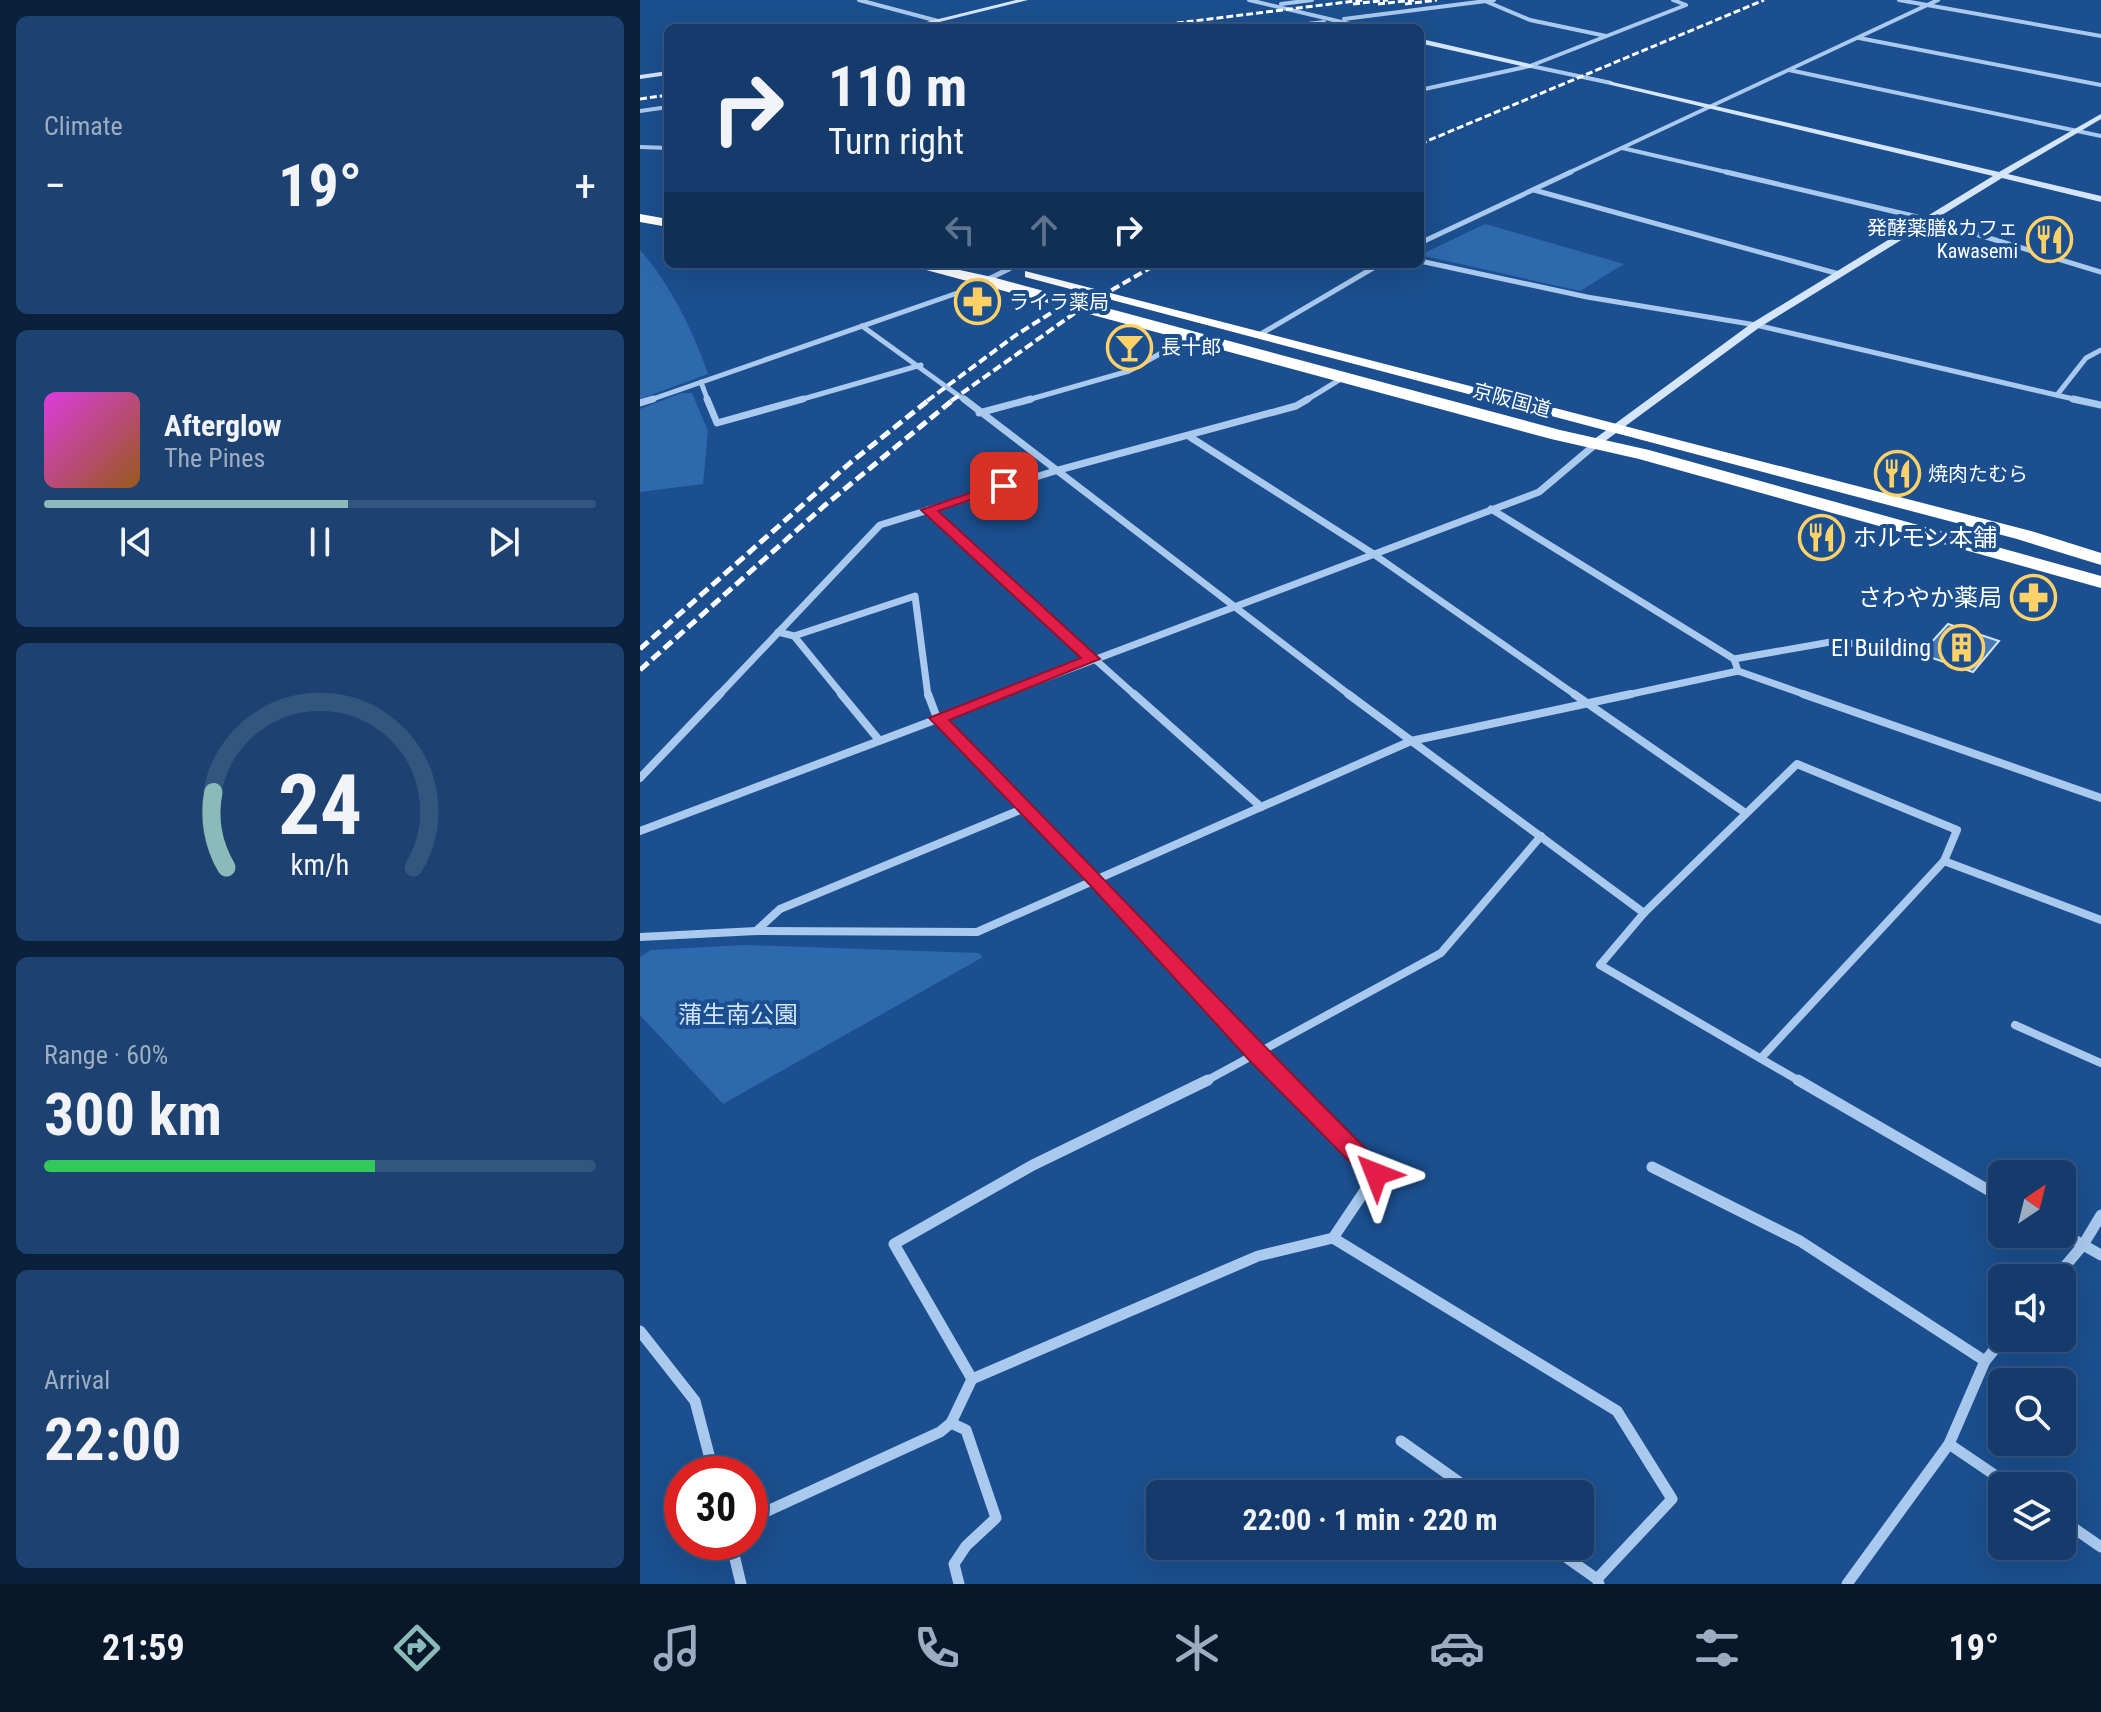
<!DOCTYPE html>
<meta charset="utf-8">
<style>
:root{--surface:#143b6b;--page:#1d4271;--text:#f1f3f6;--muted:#9dadc1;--line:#33557e;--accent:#8bbbb9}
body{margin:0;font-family:"Roboto Condensed","Noto Sans JP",sans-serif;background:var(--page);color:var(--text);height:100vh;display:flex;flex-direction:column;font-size:30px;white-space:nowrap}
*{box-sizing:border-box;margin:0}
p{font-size:26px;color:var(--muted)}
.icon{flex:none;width:44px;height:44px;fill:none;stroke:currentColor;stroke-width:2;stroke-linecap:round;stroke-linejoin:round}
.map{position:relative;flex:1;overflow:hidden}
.details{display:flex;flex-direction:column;gap:16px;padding:16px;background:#0b203b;width:640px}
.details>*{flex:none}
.hud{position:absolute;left:24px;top:24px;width:760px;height:244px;border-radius:12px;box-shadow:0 8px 32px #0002,0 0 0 2px var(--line);background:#143b6b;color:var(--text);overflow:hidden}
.needle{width:52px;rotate:35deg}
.tools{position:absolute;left:1348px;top:1160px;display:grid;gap:16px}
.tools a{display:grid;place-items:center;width:88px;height:88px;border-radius:12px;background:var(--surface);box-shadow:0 8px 32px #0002,0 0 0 2px var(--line);font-size:40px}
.speed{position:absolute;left:24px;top:1456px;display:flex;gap:16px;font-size:40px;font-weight:700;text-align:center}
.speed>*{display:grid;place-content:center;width:104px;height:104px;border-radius:50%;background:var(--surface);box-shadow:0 8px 32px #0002,0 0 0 2px var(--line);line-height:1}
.speed .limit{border:12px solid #d22;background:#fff;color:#111}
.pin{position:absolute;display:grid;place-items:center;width:68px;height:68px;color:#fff;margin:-34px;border-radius:16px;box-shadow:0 4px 12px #0006}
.me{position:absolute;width:88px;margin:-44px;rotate:315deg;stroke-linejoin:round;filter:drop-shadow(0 0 6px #0008)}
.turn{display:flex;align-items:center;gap:28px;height:168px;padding:0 32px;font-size:36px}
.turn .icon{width:104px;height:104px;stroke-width:2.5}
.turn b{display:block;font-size:56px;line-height:68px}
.lanes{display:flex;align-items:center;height:76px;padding:0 32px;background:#0003;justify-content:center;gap:40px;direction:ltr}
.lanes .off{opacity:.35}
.big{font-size:60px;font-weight:700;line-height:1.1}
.details .widget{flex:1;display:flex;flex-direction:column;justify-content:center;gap:12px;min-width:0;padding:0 28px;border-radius:12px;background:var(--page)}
.details .dial{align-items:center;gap:0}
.dial svg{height:208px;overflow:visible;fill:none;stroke:var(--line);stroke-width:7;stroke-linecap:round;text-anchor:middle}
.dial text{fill:var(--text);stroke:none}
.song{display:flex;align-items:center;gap:24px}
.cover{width:96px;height:96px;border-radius:12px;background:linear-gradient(135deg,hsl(300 70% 55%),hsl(30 70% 35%))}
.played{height:8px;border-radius:4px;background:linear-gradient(90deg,var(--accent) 55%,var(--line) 55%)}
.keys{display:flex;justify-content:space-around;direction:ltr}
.heat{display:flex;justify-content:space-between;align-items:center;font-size:44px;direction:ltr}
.charge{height:12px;border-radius:6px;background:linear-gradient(90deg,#34c759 60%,var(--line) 0)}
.trip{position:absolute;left:506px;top:1480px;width:448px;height:80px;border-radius:12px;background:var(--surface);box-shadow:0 8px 32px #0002,0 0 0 2px var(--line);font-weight:700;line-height:80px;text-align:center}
.tabs{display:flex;height:128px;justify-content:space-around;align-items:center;background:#08182b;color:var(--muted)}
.tabs .icon{width:56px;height:56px}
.tabs .current{color:var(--accent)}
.tabs b{font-size:36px;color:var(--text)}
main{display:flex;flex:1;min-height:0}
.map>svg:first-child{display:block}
.green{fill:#2e69ad}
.building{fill:#4478b7;stroke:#cfe3fa;stroke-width:2}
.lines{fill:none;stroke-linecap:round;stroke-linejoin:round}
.street-far4{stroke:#a9c9ee;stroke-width:4}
.street-far3{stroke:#a9c9ee;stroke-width:5}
.street-far2{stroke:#a9c9ee;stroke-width:7}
.street-far1{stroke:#a9c9ee;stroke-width:8}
.street{stroke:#a9c9ee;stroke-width:11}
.secondary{fill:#d6e6fa;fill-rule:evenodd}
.highway{fill:#fff;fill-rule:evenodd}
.rail-far2{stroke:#fff;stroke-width:3;stroke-dasharray:7 3;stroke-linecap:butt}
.rail-far1{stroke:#fff;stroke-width:4;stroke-dasharray:9 4;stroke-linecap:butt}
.rail{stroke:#fff;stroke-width:5;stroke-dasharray:11 5;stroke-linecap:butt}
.route{fill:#e11d48;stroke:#92132f;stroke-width:2}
.labels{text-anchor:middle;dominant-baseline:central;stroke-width:8;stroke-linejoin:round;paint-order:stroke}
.far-poi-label{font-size:20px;fill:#fff;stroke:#1b4f8f;text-anchor:start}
.far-street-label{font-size:20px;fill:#fff;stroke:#1b4f8f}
.poi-label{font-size:24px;fill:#fff;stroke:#1b4f8f;text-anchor:end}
.park-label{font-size:24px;fill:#cfe3fa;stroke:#1b4f8f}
</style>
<main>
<section class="details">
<div class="widget"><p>Climate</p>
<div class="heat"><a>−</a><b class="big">19°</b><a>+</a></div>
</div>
<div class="widget">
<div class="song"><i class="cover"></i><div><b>Afterglow</b><p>The Pines</p></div></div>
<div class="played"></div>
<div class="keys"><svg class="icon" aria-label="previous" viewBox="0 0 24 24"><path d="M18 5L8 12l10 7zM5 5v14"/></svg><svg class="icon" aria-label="pause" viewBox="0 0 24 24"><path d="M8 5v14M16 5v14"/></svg><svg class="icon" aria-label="next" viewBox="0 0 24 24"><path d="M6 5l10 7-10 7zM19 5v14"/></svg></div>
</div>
<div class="widget dial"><svg viewBox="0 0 100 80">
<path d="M14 69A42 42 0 1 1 86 69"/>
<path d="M14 69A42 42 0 0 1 9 40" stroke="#8bbbb9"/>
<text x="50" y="56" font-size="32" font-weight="700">24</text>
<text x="50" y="72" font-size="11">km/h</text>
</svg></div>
<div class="widget"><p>Range · 60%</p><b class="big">300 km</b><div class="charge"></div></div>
<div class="widget"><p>Arrival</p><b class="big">22:00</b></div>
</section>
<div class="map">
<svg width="1461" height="1584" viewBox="0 0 1461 1584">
<rect width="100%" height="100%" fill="#1b4f8f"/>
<g class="green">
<path d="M845,224L984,264L940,291L780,255Z"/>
<path d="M0,250C31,285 53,331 68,374L0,399Z"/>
<path d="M41,393H52L68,431L63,484L0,492V409Z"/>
<path d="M104,945L339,953L343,957L83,1104L0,1015V957L11,950Z"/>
</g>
<path class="building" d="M1308,624L1359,641L1333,672L1281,654Z"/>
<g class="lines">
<g class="street-far4">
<path d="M219,0L298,21"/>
<path d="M609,0L727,28"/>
<path d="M1259,0L1461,36"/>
<path d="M845,1L890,20L966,36"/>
<path d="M641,4L672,0"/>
<path d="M704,19L854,0"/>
<path d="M634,28L684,22"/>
<path d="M1219,38L1461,85"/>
<path d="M891,66L971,83"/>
<path d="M1149,70L1461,136"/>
<path d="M780,90L890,66L1046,5L1033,0"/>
<path d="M0,111L28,107"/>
<path d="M0,147L28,148"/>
<path d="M982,148L1095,174"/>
<path d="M926,174L1298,0"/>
</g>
<g class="street-far3">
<path d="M1086,172L1286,219L1461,272"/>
<path d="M894,190L1199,274"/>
<path d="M780,243L931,172"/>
<path d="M780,261L947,297L1116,325L1442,401"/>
<path d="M222,326L326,401"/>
<path d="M619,335L740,264"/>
<path d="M61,382L68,401"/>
<path d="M1417,395L1446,358L1461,350"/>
<path d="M7,401L326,290L369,269"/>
<path d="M156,401L281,365"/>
<path d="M384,401L489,371L552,336"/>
<path d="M665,401L704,377"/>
</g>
<g class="street-far2">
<path d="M67,399L77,423L163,399"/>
<path d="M324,399L711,696"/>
<path d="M1433,399L1461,405"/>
<path d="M0,403L13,399"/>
<path d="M339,413L391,399"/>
<path d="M550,437L732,553L937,696"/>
<path d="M851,509L1094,659L1098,671"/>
<path d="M288,510L496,696"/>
<path d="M138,632L154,636L203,696"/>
<path d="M154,636L275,596L288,696"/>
<path d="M1094,659L1202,640L1236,652"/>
<path d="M78,696L240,525L415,471L656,406L668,399"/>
<path d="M358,696L899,492L957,443"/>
<path d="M982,696L1098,671L1169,696"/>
</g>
<g class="street-far1">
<path d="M201,694L239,740"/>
<path d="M288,694L297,718L647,1082"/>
<path d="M494,694L621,807"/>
<path d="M708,694L1004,913"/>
<path d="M934,694L1104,812"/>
<path d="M1163,694L1461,798"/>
<path d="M0,778L80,694"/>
<path d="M0,831L364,694"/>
<path d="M116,931L140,909L385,808"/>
<path d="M0,937L116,931L337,932L771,741L991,694"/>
<path d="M1375,1025L1461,1063"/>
<path d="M1121,1058L1304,861"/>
<path d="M564,1082L801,953L901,836"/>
<path d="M1161,1082L960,965L1004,913L1157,764L1317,830L1304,861L1461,920"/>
</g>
<g class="street">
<path d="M645,1080L736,1174L693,1238L977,1411L1032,1499L957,1579L959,1584"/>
<path d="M1158,1080L1362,1198"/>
<path d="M1012,1167L1160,1241L1345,1361"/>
<path d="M1422,1233L1461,1255"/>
<path d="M1415,1278L1443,1245L1461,1215"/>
<path d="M0,1331L55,1401L74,1474"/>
<path d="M332,1379L618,1256L693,1238"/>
<path d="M311,1423L326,1430L356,1518L326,1546L314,1564L319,1584"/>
<path d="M761,1441L836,1494"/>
<path d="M1309,1444L1371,1486"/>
<path d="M110,1519L300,1432L311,1423L332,1379L254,1244L393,1165L568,1080"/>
<path d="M1422,1520L1461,1547"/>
<path d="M91,1542L101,1584"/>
<path d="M910,1546L957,1579"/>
<path d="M1207,1584L1309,1444L1345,1361L1364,1338"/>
</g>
<g class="secondary">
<path d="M376,0H388L275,28H262Z"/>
<path d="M786,40L890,64L894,66L890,68L783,44Z"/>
<path d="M28,71V75L0,79V75Z"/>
<path d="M968,81L1359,172L1461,114V119L1368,174L1461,196V202L1362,178L1120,327L957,447L951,443L953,440L1112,323L1353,176L971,85Z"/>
</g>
<g class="highway">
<path d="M0,214L28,219V227L0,222Z"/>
<path d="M264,264H292L352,277L920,430L1009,450L1461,576V588L999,459L911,439Z"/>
<path d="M385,271L1391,531L1461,553V565L1377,539L385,277Z"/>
</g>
<g class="rail-far2">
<path d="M713,4L748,0"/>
<path d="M738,4L774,0"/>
<path d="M765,4L797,0"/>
<path d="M497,28L723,0"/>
<path d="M0,99L28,95"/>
<path d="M780,144L1124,0"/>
</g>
<g class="rail-far1">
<path d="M287,401L376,335L435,298"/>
<path d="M311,401L446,305L517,264"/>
</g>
<g class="rail">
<path d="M0,649L210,463L290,399"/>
<path d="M0,670L184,506L314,399"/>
</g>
</g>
<path class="route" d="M359,483L371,486L298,511L460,659L309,720C455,868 597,1021 744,1167L748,1174L744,1180H728L610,1061L450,885L289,718L441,658L281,510Z"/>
<defs>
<symbol id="restaurant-ring" viewBox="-11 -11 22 22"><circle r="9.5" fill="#1b4f8f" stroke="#ffd166" stroke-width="1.5"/><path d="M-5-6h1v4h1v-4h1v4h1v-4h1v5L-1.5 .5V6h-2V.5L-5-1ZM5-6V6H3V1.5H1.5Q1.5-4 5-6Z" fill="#ffd166"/></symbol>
<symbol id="pharmacy-ring" viewBox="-11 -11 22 22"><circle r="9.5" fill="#1b4f8f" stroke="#ffd166" stroke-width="1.5"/><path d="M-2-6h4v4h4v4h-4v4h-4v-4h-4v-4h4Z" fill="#ffd166"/></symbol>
<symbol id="bar-ring" viewBox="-11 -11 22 22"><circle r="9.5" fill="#1b4f8f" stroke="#ffd166" stroke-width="1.5"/><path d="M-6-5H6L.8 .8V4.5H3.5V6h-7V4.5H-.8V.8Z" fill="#ffd166"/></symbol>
<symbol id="building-ring" viewBox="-11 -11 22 22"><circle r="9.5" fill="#1b4f8f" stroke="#ffd166" stroke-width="1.5"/><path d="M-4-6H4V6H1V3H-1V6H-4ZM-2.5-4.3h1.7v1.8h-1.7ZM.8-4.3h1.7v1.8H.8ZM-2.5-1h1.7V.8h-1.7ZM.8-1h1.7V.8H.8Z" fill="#ffd166"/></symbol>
</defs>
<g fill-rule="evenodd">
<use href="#restaurant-ring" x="1384" y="214" width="51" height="51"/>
<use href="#pharmacy-ring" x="312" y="276" width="51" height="51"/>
<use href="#bar-ring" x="464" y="322" width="51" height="51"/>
<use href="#restaurant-ring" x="1232" y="448" width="51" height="51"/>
<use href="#restaurant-ring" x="1156" y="512" width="51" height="51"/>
<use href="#pharmacy-ring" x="1368" y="572" width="51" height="51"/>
<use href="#building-ring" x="1296" y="622" width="51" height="51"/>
</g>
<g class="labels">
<g class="far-poi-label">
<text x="1378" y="228" text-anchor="end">発酵薬膳&amp;カフェ<tspan x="1378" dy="23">Kawasemi</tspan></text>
<text x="369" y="302">ライラ薬局</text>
<text x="521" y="347">長十郎</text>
<text x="1288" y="474">焼肉たむら</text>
</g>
<g class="far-street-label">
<text transform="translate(872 400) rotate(15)">京阪国道</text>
</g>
<g class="poi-label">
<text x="1213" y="538" text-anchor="start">ホルモン本舗</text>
<text x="1362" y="598">さわやか薬局</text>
<text x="1291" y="648">EI Building</text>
</g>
<g class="park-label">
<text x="98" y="1015">蒲生南公園</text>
</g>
</g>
</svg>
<div class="tools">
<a><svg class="needle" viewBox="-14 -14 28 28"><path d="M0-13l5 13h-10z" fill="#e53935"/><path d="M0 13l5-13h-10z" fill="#9dadc1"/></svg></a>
<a><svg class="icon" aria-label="sound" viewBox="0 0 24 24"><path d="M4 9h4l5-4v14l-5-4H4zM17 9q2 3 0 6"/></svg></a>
<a><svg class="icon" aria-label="search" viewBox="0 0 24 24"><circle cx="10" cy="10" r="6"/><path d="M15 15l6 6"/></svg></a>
<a><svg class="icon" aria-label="layers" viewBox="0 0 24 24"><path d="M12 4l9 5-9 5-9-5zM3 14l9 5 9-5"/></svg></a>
</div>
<div class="speed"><div class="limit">30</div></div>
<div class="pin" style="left:364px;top:486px;background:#d93025"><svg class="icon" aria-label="arrive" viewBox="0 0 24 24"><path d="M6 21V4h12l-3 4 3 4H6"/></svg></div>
<svg class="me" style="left:736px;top:1174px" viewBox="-20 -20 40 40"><path d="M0-17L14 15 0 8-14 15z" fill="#e11d48" stroke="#fff" stroke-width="4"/></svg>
<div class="trip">22:00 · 1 min · 220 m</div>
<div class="hud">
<div class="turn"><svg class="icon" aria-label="right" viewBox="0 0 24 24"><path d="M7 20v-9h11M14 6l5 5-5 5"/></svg><div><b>110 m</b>Turn right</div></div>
<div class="lanes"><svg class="icon off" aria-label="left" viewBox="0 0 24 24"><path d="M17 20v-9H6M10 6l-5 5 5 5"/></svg><svg class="icon off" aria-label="ahead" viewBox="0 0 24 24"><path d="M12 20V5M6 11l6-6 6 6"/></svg><svg class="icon" aria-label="right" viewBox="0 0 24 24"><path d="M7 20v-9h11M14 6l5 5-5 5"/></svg></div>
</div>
</div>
</main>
<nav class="tabs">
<b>21:59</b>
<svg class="icon current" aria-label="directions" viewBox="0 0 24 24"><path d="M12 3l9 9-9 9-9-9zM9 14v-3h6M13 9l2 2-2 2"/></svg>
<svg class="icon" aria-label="music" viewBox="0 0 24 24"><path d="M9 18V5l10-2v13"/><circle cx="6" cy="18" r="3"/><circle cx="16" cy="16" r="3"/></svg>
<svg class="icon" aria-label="phone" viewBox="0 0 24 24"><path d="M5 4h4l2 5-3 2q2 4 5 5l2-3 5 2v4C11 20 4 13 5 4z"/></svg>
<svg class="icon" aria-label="climate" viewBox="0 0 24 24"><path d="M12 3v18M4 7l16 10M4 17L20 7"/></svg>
<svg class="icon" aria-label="car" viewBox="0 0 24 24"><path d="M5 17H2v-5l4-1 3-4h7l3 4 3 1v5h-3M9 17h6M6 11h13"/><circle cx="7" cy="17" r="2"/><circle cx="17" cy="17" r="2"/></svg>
<svg class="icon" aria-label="filters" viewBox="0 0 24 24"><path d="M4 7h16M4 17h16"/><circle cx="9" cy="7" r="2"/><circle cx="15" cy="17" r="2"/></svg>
<b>19°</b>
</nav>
